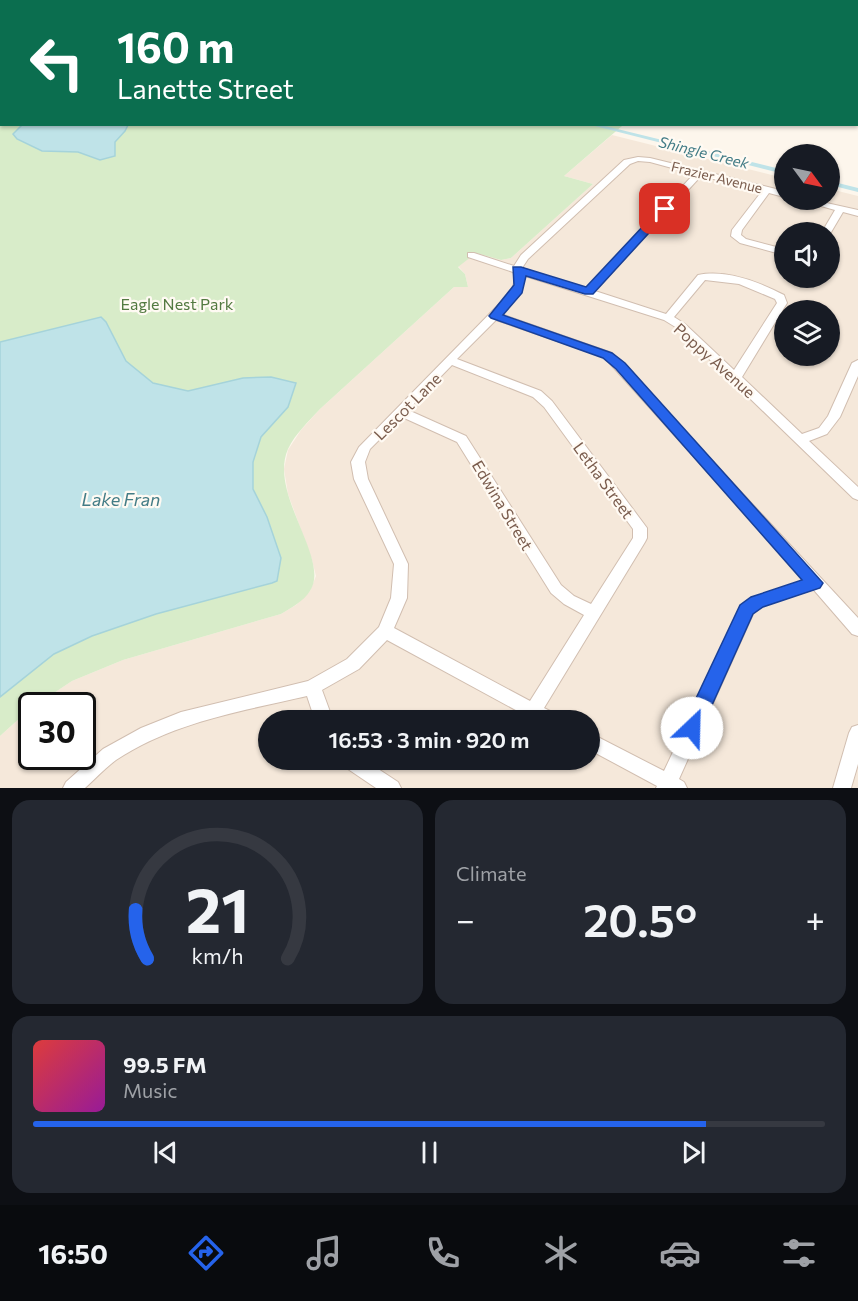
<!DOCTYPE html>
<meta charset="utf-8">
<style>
:root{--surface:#171b24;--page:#242831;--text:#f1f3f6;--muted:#9ea1a6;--line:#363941;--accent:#2563eb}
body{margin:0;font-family:Commissioner,sans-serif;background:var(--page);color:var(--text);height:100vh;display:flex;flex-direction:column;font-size:22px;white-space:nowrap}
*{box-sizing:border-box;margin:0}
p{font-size:20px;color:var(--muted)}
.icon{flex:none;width:33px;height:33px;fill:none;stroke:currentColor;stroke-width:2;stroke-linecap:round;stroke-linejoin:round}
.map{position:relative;height:788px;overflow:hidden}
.side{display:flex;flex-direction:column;gap:12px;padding:12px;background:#0d0f14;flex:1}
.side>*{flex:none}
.guide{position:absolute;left:0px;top:0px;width:858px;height:126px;box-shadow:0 2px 4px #0004;background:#0b6e4f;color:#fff;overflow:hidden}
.needle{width:39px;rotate:123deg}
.controls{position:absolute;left:774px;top:144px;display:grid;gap:12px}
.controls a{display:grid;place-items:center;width:66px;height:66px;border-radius:50%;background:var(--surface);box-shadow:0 2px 4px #0004;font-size:30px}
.speed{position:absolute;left:18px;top:692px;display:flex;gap:12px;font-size:30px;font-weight:700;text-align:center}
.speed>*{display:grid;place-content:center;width:78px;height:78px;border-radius:50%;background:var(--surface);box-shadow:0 2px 4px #0004;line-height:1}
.speed .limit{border:3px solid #111;border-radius:9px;background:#fff;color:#111}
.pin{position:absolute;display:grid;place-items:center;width:51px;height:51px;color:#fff;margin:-26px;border-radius:12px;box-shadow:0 3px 9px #0006}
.me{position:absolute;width:66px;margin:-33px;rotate:24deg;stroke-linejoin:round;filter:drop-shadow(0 0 4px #0008)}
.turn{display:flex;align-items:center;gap:21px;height:126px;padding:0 18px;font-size:27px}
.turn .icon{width:78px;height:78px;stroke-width:2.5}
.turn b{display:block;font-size:42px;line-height:51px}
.big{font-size:45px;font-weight:600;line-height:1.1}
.side .card{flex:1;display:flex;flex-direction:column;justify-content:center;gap:9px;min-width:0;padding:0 21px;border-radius:18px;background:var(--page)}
.side .dial{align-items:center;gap:0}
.dial svg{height:156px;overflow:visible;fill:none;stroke:var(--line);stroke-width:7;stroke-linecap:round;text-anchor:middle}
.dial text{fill:var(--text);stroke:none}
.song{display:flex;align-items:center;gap:18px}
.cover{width:72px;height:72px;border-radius:9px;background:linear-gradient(135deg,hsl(0 70% 55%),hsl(300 70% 35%))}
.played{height:6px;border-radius:3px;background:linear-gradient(90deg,var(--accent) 85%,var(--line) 85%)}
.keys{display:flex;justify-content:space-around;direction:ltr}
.heat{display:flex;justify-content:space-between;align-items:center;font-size:33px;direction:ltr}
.side .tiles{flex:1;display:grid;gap:12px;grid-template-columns:1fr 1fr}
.card:last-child{grid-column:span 2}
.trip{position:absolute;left:258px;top:710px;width:342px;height:60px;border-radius:30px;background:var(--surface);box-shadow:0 2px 4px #0004;font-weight:600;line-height:60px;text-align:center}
.menu{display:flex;height:96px;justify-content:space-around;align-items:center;background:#090b0e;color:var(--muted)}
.menu .icon{width:42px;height:42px}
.menu .active{color:var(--accent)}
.menu b{font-size:27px;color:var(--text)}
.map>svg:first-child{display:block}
.residential{fill:#f5e8da;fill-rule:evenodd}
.education{fill:#f3e8fa}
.green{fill:#d8ecc9}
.water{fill:#bfe3e8;stroke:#a5d3da;stroke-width:1.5}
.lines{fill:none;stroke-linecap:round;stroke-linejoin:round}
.canal{fill:#bfe3e8;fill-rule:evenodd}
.minor-casing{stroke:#d1beb0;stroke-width:2}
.major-casing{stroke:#dad1cd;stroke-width:2}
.minor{fill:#fff;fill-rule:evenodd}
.major{fill:#fbd9a5;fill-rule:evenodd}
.route{fill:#2563eb;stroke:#184099;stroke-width:1.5}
.labels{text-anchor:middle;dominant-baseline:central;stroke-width:4.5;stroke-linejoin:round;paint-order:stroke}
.far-street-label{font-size:14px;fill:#7a5c4d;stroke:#fffaf3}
.far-water-label{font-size:15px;font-style:italic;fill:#437c86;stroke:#fffaf3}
.park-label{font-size:16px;fill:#537a41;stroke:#fffaf3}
.street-label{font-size:16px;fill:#7a5c4d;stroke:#fffaf3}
.water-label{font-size:18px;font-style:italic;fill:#437c86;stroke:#fffaf3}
</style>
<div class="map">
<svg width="858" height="788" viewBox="0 0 858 788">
<rect width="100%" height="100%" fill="#fdf6ec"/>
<path class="residential" d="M612,135L784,178V200H830V189L858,196V788H0V736L31,708L32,756H82V705H36L72,681L123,660L281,614L296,605L310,591L316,576L312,560L288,494L284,469L288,450L301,430L320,409L454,287H468L465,274L458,266L474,252L501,260L511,258L593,184L564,176ZM784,232H830V278H784ZM784,310H830V356H784ZM268,720H590V759H268Z"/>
<path class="education" d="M544,0H858V56L856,2Z"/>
<path class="green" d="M0,0L81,1L2,2V124H613L622,126L564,176L593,184L511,258L501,260L476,253L458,267L465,274L468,287H454L320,409C309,421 295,434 288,449C268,494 331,559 310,591C304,601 291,608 281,614L123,660L72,681L36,705H32L31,708L0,736Z"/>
<g class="water">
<path d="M23,124H128V125L125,131L115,142V156L100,160L78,152L42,151L17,139L13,134Z"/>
<path d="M101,317L106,322L126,361L153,383L188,391L243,378L271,377L296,383L288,407L261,437L253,462V489L267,517L281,558L277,581L272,583L156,614L92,636L54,654L0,697V342Z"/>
</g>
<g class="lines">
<g class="canal">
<path d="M60,0L70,2H63Z"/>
<rect x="0" y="70" width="2" height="2"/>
<path d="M587,124H597L784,170V174Z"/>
<path d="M830,181L858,188V192L830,185Z"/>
</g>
<defs>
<g id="minor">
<path d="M72,0H79L70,2Z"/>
<path d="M592,0H598L591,2Z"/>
<rect x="856" y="31" width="2" height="4"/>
<path d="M0,90H2L0,95Z"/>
<path d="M638,157L650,158L784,191V197L769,193L742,230L741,235L746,239L784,249V255L740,243L731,236L732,230L762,191L701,176L595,291L666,314L698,275C727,269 759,282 784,295L787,303L742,377L802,434L819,428L828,416L852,363L858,360V376L840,417L827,434L809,441L858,487V500L853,498L677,328L664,320L525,276L521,293L501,314L612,353L858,618V636L852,634L813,589L762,606L753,614L679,779L684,782L687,788H656L657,786L590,750V733L664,771L742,606L752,598L805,580L604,357L496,320L457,359L541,391L552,401L647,528V538L645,542L544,708L556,714L559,720H534L387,640L359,669L322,690L333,720H315L307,696C242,711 173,722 116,760C105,768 95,779 85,788H63L66,782L103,749L141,728L181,712L308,681L347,659L379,627L391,598L394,564L354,479L351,462L359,447L511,292L516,277L513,272L468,257V253H474L514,266L521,255L624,160ZM638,161L650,162L694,174L586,289L522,268L528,259L630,164ZM705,280L739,284L775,299L777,303L734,370L685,324L674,317ZM452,365L533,397L544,407L633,529V538L591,604L574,596L561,585L466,436L408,410ZM402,417L457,442L551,593L564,604L584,615L530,701L394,628L407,598L408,564L368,479L365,462L370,449Z"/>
<path d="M800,200H813L858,210V216L843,212L830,234L822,232L835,210Z"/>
<path d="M858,725V764L851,788H833L849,733L852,727Z"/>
<path d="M339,759H363L398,782L401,788H376L342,765Z"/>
</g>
<g id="major">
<path d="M499,0L514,2H500Z"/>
<path d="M524,0L539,2H525Z"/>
<path d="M856,62H858V68L856,67Z"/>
</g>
</defs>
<use href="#minor" class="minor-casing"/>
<use href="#major" class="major-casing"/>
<use href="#minor" class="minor"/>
<use href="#major" class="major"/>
</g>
<path class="route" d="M665,206L670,209L669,211L593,294H585L526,276L522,293L503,315L612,353L625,363L823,583L820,588L763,607L753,614L699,734L692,737L685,734L682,728L740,605L751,597L802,580L616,369L603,358L491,318L489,316L514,285L513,267H521L586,287L661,207Z"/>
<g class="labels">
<g class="far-street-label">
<text transform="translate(717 177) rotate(14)">Frazier Avenue</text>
</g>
<g class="far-water-label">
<text transform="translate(704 152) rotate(14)">Shingle Creek</text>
</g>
<g class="park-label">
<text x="177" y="303">Eagle Nest Park</text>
</g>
<g class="street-label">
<text transform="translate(715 360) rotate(42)">Poppy Avenue</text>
<text transform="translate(407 406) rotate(-45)">Lescot Lane</text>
<text transform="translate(604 480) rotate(54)">Letha Street</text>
<text transform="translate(503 505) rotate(59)">Edwina Street</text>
</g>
<g class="water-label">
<text x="121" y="499">Lake Fran</text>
</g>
</g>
</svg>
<div class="controls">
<a><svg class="needle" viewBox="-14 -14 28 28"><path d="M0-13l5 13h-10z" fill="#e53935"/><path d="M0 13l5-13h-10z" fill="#9ea1a6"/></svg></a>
<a><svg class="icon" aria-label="sound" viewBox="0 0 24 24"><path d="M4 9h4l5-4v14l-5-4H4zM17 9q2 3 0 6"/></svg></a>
<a><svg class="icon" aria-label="layers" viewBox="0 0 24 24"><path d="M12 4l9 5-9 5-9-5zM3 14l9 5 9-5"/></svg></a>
</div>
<div class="speed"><div class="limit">30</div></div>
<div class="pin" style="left:665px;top:209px;background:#d93025"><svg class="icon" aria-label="arrive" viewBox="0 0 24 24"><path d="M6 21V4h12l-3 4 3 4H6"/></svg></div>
<svg class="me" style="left:692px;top:728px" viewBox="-20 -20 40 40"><circle r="19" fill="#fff"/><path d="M0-13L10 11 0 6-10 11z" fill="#2563eb"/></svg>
<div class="trip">16:53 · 3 min · 920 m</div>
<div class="guide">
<div class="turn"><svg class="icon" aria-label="left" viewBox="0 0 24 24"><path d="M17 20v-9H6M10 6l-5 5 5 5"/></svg><div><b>160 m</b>Lanette Street</div></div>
</div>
</div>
<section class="side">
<div class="tiles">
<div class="card dial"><svg viewBox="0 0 100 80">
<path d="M14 69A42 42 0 1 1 86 69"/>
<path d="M14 69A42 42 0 0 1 8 44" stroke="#2563eb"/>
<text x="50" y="56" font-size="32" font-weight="700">21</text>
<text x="50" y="72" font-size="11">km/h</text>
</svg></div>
<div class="card"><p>Climate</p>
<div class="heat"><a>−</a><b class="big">20.5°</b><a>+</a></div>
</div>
<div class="card">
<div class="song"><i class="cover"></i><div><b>99.5 FM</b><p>Music</p></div></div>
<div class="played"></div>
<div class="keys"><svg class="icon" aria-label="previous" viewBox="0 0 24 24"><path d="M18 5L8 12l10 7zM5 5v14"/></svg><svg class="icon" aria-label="pause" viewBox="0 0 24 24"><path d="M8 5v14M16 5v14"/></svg><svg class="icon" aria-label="next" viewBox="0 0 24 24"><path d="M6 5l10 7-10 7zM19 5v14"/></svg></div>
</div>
</div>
</section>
<nav class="menu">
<b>16:50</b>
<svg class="icon active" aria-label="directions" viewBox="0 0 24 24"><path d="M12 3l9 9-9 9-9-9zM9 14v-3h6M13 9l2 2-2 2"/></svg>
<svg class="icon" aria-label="music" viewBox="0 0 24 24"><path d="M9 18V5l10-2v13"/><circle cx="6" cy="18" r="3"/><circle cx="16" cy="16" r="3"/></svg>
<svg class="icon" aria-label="phone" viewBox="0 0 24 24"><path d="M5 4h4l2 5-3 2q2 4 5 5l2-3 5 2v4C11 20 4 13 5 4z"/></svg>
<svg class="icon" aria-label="climate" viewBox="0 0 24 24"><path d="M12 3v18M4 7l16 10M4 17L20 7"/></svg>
<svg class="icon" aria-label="car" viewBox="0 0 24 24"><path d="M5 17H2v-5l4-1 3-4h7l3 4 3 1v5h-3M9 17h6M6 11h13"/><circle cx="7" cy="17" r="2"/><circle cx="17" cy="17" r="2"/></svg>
<svg class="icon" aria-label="filters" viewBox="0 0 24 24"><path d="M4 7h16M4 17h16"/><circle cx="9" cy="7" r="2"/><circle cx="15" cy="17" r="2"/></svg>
</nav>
